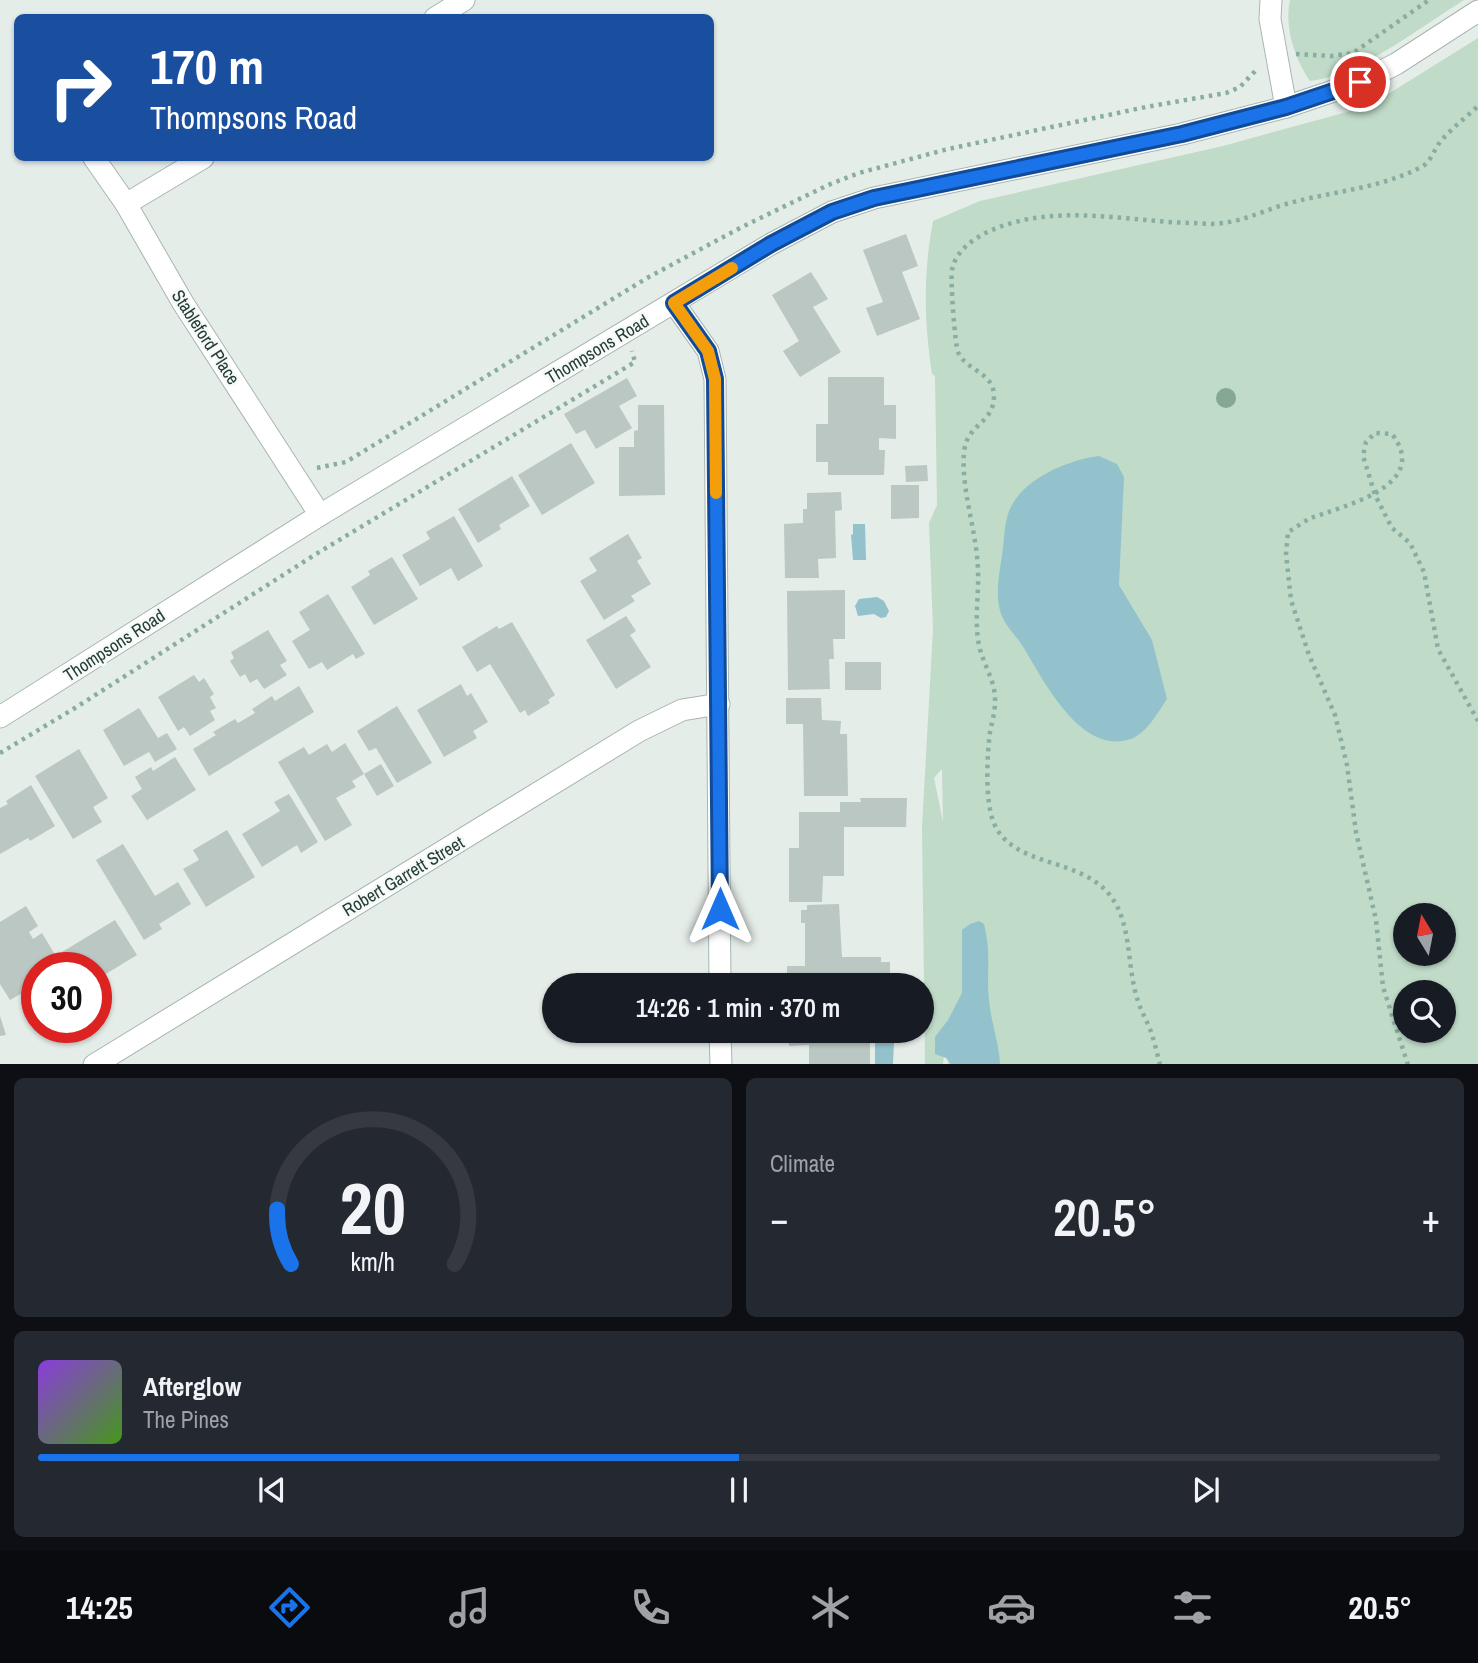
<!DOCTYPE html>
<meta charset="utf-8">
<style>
:root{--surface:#171b24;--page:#242831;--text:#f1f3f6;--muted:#9ea1a6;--line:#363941;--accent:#1a73e8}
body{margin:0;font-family:"Archivo Narrow",sans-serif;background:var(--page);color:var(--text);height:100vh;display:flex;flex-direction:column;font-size:26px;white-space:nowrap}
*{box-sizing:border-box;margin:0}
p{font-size:23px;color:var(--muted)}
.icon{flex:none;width:38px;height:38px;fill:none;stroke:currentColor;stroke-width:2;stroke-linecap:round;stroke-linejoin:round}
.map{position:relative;height:1064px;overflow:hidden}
.side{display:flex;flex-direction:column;gap:14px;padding:14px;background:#0d0f14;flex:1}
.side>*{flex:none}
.top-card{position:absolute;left:14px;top:14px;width:700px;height:147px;border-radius:10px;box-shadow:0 2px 5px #0004;background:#1a4fa0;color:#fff;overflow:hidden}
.needle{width:46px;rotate:350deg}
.controls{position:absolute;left:1393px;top:903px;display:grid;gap:14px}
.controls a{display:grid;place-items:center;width:63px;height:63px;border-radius:50%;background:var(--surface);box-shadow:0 2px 5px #0004;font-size:35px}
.speed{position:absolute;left:21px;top:952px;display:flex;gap:14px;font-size:35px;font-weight:700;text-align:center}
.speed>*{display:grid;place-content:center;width:91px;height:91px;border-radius:50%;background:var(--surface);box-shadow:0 2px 5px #0004;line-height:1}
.speed .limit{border:10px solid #d22;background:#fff;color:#111}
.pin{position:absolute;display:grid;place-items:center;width:60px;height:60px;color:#fff;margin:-30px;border:4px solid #fff;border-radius:50%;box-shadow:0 2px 7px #0007}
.me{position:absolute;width:77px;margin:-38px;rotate:0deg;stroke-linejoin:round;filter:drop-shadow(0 0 5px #0008)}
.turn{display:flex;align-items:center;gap:24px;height:147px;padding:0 21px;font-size:32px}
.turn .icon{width:91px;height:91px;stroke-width:2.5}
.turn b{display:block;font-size:49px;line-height:60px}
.big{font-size:52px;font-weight:600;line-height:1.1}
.side .card{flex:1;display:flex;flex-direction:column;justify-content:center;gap:10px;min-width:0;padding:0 24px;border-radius:10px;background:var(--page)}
.side .dial{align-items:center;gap:0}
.dial svg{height:182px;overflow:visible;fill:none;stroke:var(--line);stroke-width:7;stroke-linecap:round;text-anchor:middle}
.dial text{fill:var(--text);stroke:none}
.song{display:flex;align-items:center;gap:21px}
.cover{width:84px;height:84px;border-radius:10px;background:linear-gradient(135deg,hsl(270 70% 55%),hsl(100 70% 35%))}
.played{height:7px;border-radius:4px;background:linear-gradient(90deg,var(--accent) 50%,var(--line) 50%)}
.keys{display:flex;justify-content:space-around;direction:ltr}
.heat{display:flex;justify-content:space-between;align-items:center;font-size:38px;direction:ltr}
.side .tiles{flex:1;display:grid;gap:14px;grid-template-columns:1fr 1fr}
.card:last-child{grid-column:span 2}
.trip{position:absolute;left:542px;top:973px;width:392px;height:70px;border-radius:35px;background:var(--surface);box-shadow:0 2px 5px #0004;font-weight:600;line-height:70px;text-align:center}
.dock{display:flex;height:112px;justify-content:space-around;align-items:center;background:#090b0e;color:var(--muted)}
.dock .icon{width:49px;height:49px}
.dock .current{color:var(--accent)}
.dock b{font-size:32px;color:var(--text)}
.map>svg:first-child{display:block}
.green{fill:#c0dbc8;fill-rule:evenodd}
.water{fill:#93c2cc}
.building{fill:#bac7c2}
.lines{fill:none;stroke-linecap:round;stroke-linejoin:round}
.minor-casing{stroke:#a8b5b0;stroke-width:23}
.tertiary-casing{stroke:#a8b5b0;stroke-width:23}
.path{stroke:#89ada2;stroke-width:4.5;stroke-dasharray:3.5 5;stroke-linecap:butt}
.minor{stroke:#fff;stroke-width:21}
.tertiary{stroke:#fff;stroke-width:21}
.tree{fill:#84a893}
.route-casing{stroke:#114b97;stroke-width:18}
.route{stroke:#1a73e8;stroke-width:12}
.slow{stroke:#f59e0b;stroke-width:12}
.labels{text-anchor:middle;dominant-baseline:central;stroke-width:5;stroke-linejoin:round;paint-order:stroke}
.street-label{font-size:18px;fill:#263d37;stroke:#f5f9f7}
</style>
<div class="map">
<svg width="1478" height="1065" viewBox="0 0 1478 1065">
<rect width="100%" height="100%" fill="#e5ede9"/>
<g class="green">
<path d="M1290,0H1464C1422,26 1358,76 1310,81C1295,59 1284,27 1290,0Z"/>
<path d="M1478,38V1064H948L946,1038L943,1064L925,1065L922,827L933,629L929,523L937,505L935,376L932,374C924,319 923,276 933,221L980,201L1223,146L1369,106ZM941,770H942L943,822L934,778ZM1405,915H1444V954H1405ZM1405,992H1444V1031H1405Z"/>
</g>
<g class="water">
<path d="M1099,456L1117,464L1124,477L1119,585L1152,640L1167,699C1158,712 1147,733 1131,739C1080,756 1043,679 1022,645C1016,636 1005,625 1001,614C995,596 999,574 1002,556C1004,542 1004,527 1008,514C1019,480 1067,460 1099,456Z"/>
<path d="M853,524H865L866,560H853L851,535L853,534Z"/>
<path d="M877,597L884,601L889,611L886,617L881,618L874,614L858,616L855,606L859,599Z"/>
<path d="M979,921L984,924C986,933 988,943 988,951C989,968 987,984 989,1000C991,1022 999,1043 1000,1064H951L946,1058L935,1054V1037L948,1020L962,993V930L970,924Z"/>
<path d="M888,1036L894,1042L893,1064H875V1043L880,1037Z"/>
</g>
<g class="building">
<path d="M906,234L918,266L902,272L920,319L877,336L866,308L883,302L863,250Z"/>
<path d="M811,272L828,299L813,307L841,352L800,377L783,351L799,341L772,295Z"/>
<path d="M828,377H884V405H896V439L879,438V450H885L884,475H828V462H816V424H828Z"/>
<path d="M627,378L637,396L619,406L632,428L596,449L585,430L576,434L564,414Z"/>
<path d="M638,405H664L665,495L619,496V447H634V431L638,430Z"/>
<path d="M571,443L595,483L542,515L518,475Z"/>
<path d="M927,465L928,481L906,482L905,466Z"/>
<path d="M512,476L530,506L499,525L501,529L478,543L458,509Z"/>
<path d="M891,485H919V518L891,519Z"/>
<path d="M841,492L842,510L835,511L836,558L818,559L819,578H785L784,524L803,523V509H807V493Z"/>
<path d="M454,516L483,566L458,581L451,568L420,586L402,555L430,539L426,532Z"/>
<path d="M628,534L642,558L637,561L651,584L631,596L635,601L604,620L580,581L597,571L589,558Z"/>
<path d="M392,557L418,599L374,625L351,587L370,575L368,571Z"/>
<path d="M845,590V639H833L834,659H829L830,689L788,690L787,591Z"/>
<path d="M328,594L365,654L356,659L353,654L327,670L322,662L309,669L292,641L310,630L299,612Z"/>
<path d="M626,616L636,631L630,635L651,667L616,689L586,640Z"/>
<path d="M512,622L555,695L548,700L550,703L528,716L525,710L520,713L490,664L477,672L462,647L497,626L499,629Z"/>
<path d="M268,630L287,661L280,665L287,675L264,689L257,679L250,683L245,674L240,677L230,661L234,658L231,652Z"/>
<rect x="845" y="662" width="36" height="28"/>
<path d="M194,675L199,682L204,678L214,694L210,697L216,708L210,711L215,720L190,736L184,727L178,731L158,697Z"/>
<path d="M461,684L467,696L471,693L488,722L473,731L477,738L444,757L417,710Z"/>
<path d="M299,686L314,712L209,776L193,749L216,735L213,732L235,719L238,723L255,713L252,709L272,696L275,701Z"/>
<path d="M786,698H821L822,720L841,721L840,734H847L848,796H804L803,724H786Z"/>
<path d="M397,706L432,763L397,783L376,748L369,751L357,731Z"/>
<path d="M139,708L158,738L167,733L177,749L155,762L149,752L124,766L103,730Z"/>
<path d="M345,743L364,774L352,781L356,787L336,798L352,825L325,841L278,762L304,747L309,755L327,744L332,752Z"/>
<path d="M79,749L108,798L93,807L102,822L73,839L35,776Z"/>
<path d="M175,757L196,790L147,820L131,796L142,789L135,777L151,767L153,771Z"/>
<path d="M381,764L394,786L377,796L364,774Z"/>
<path d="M31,785L55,826L30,841L28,838L0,854V808L8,804L6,801Z"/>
<path d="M289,794L318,842L301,853L297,845L262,867L242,834L280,811L274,802Z"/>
<path d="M860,798H907L906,827H844V876H823L822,902H789V848H799V812H840V802H861Z"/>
<path d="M227,830L255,877L206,907L183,869L199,860L193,850Z"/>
<path d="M123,844L155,896L178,882L191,904L159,924L162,929L144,940L96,860Z"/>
<path d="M839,904L842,957H881V962H890V985H787V966H805V923H801V910H807V905Z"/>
<path d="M26,906L38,926L29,932L33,939L42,933L63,968H37V1013L24,992L10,1000L0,984V922Z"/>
<path d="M115,920L137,955L96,980V968H72L62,952Z"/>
<path d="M0,1016L6,1035L0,1036Z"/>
<path d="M789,1031H870V1065H809V1045L789,1046Z"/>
</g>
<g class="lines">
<defs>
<g id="minor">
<path d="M1271,0L1270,19L1286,107"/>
<path d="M435,18L464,0"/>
<path d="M94,158L126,204L183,303L320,515"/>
<path d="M126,204L203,158"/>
<path d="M674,303L708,351L715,379L720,985"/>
<path d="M720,1031L721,1065"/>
<path d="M94,1065L639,731L682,710L719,704"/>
</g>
<path id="tertiary" d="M0,717L320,515L771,244L832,212L874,198L1182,134L1286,107L1360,82L1396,64L1478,11"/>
</defs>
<use href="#minor" class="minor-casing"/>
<use href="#tertiary" class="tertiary-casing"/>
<g class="path">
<path d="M1296,54L1332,56L1353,53L1429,0"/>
<path d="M317,468L346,462L647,278L740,228L828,185L859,173L948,149L1146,107L1226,93L1240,87L1258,68"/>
<path d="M0,753L75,708L316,554L635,362L632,351"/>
<path d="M1160,1065C1157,1053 1154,1040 1150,1029C1146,1019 1141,1011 1138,1001C1126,967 1133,923 1109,894C1077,856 1011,868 993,821C985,799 987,755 990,732C992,722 995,712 995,702C996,681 983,665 979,645C974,620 979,596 978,571C977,531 961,492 964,452C967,423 994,424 994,396C994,372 966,371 958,352C955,345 950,278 952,270C958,237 1007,222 1035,218C1088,210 1140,222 1192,223C1202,223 1212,225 1222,223C1244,221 1265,210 1286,204C1332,191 1381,189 1423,166C1431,161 1434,150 1440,142C1451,129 1465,118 1478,106"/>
<path d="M1408,1065L1383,987L1376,920L1356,832L1347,765L1335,715L1309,655L1291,600L1286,554L1288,532C1295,528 1303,522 1311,518C1343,506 1432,486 1392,434L1375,433L1366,442L1363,456L1375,495L1392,528L1410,543L1424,572L1438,649L1478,721"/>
</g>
<use href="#minor" class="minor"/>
<use href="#tertiary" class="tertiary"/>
</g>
<circle class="tree" cx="1226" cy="398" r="10"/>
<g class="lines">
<defs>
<path id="route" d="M720,909L715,379L708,351L674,303L771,244L832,212L874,198L1182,134L1286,107L1360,82"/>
</defs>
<use href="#route" class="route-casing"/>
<use href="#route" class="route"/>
<path class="slow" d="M716,493L715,379L708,351L674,303L732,268"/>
</g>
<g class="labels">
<g class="street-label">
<text transform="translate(206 337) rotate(57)">Stableford Place</text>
<text transform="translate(597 349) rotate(-31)">Thompsons Road</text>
<text transform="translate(114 645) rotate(-33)">Thompsons Road</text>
<text transform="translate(403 876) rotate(-31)">Robert Garrett Street</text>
</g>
</g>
</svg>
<div class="controls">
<a><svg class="needle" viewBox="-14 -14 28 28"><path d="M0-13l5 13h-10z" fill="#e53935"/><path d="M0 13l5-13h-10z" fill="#9ea1a6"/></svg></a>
<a><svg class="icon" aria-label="search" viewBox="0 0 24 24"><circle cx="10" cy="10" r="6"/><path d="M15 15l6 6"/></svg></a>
</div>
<div class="speed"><div class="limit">30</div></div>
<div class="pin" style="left:1360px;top:82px;background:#d93025"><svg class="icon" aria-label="arrive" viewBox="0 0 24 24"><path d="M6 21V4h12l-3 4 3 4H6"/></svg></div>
<svg class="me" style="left:720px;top:909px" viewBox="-20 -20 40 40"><path d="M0-17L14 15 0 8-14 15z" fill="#1a73e8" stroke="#fff" stroke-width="4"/></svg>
<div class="trip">14:26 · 1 min · 370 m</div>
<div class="top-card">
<div class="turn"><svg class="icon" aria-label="right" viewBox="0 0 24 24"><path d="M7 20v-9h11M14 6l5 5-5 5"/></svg><div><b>170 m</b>Thompsons Road</div></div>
</div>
</div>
<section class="side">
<div class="tiles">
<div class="card dial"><svg viewBox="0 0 100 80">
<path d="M14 69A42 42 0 1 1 86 69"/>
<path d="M14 69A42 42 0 0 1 8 45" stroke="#1a73e8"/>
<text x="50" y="56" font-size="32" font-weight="700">20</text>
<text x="50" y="72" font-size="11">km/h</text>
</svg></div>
<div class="card"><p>Climate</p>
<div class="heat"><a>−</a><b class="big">20.5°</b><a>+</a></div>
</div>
<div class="card">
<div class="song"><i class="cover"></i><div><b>Afterglow</b><p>The Pines</p></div></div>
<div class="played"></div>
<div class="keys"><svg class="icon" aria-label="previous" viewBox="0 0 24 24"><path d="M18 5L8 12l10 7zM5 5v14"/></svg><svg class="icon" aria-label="pause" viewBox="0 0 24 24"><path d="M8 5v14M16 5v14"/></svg><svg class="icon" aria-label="next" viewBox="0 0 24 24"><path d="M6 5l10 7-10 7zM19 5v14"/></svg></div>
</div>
</div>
</section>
<nav class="dock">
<b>14:25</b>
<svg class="icon current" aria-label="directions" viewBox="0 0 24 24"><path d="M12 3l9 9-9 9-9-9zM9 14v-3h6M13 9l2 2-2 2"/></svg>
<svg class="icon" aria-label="music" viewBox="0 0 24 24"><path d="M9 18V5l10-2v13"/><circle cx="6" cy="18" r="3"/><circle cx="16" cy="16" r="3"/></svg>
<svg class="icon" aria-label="phone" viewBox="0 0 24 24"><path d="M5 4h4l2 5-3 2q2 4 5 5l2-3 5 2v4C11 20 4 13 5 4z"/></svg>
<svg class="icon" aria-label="climate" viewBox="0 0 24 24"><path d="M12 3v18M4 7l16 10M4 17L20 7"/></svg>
<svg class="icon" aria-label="car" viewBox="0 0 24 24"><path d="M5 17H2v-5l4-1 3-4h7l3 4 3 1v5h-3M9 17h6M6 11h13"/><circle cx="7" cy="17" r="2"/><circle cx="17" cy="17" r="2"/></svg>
<svg class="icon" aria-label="filters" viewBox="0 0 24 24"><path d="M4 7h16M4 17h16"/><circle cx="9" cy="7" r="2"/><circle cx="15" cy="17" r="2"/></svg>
<b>20.5°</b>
</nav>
